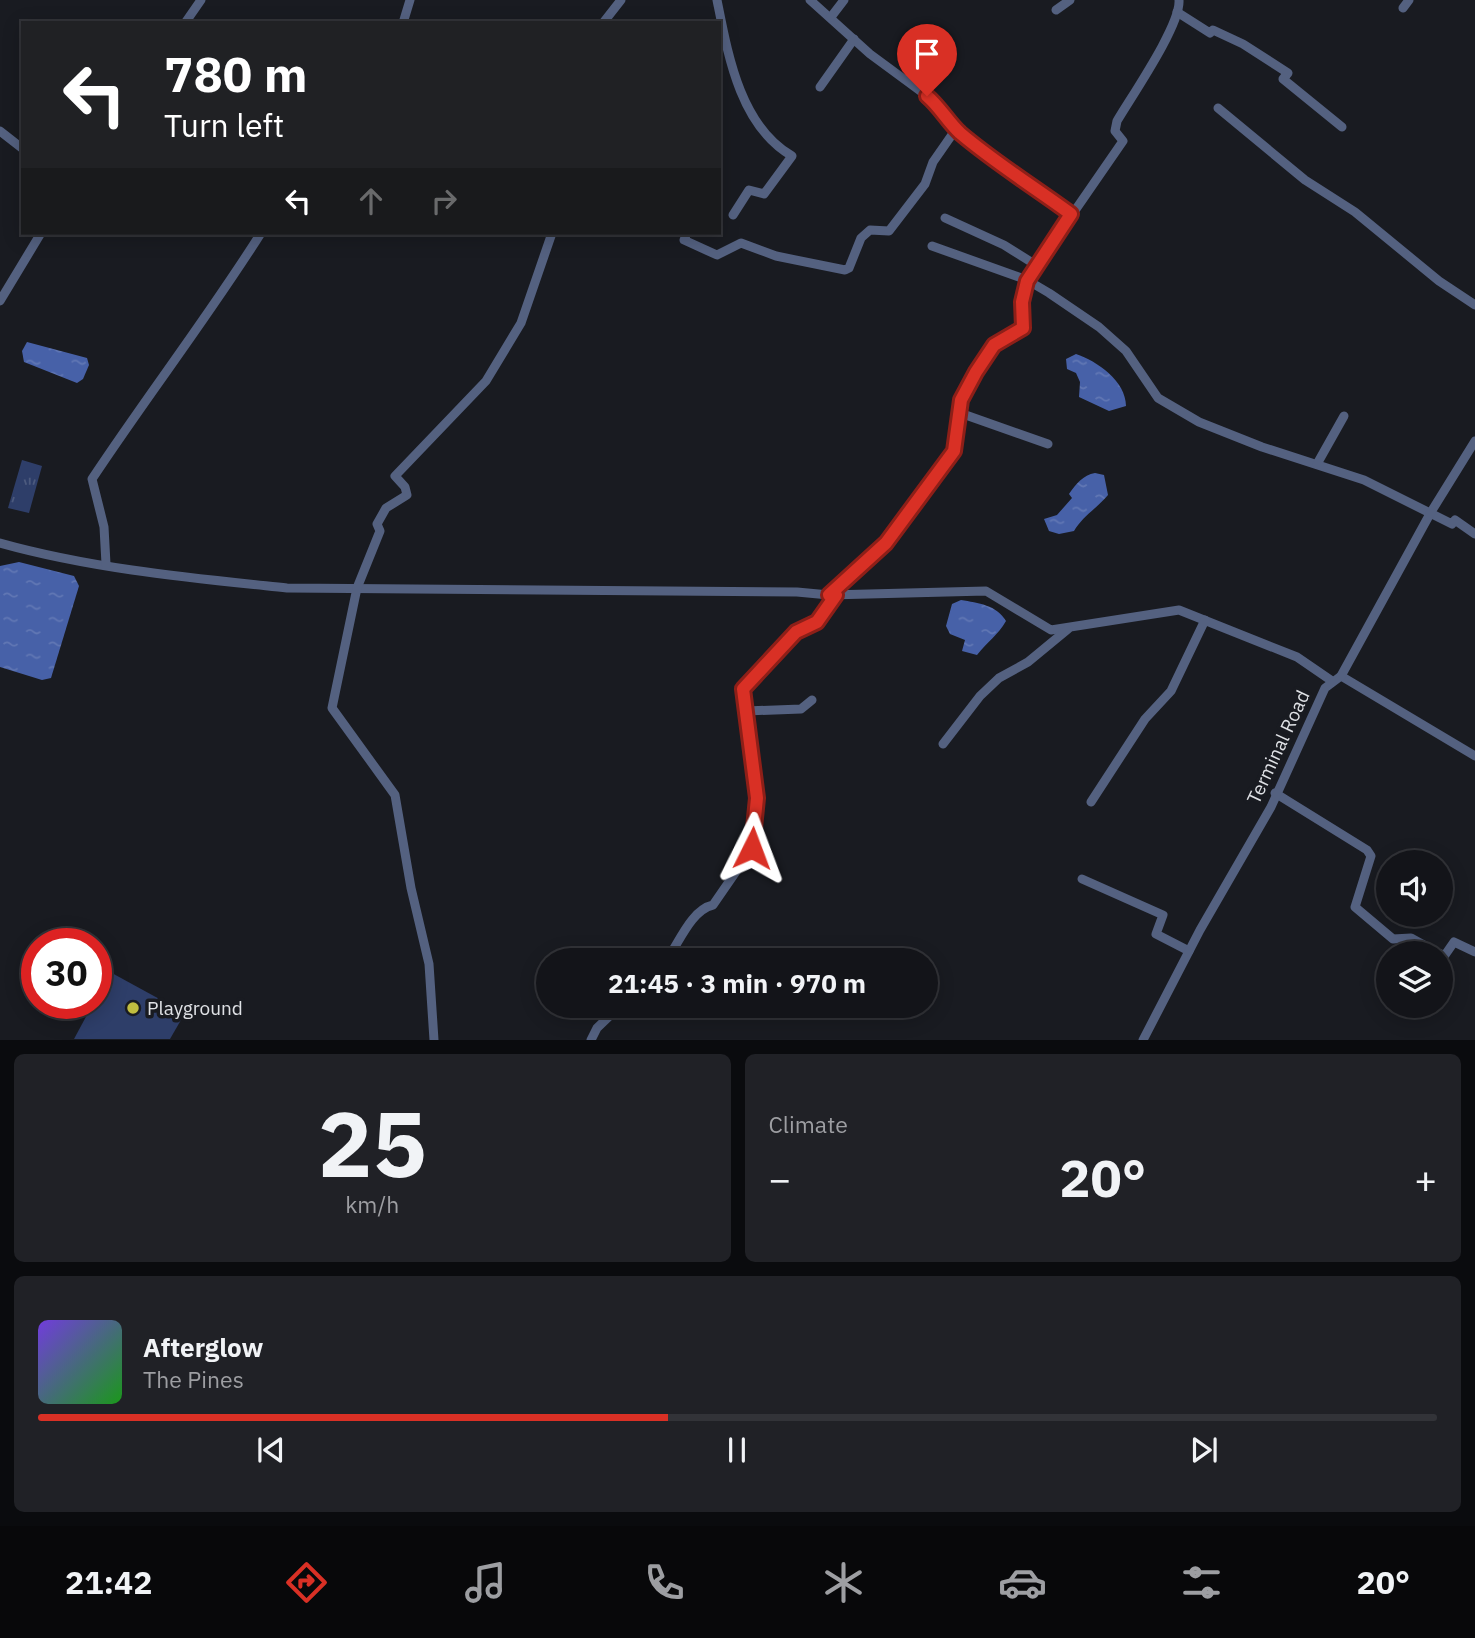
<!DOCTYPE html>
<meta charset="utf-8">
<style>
:root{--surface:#131419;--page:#202126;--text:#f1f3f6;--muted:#9d9ea2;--line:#323338;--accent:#d93025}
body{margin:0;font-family:"IBM Plex Sans",sans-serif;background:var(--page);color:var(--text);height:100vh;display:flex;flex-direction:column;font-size:26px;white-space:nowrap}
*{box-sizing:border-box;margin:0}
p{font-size:23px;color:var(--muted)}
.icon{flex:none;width:38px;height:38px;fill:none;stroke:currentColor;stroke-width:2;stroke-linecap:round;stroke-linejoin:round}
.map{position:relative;height:1040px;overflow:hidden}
.details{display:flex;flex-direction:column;gap:14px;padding:14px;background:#0a0b0e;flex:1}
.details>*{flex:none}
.banner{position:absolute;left:21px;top:21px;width:700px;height:214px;border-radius:0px;box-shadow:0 4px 18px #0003,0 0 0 2px var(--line);background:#202124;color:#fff;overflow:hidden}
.buttons{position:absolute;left:1376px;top:850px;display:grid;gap:14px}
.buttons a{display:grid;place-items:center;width:77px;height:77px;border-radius:50%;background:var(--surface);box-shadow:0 4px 18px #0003,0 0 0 2px var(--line);font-size:35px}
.speed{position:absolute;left:21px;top:928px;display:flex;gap:14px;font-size:35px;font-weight:700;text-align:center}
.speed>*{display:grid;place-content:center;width:91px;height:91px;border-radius:50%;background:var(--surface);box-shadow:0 4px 18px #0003,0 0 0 2px var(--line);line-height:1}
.speed .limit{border:10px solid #d22;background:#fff;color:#111}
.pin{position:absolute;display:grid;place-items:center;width:60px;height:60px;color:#fff;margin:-72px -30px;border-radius:50% 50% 50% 0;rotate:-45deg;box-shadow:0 0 7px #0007}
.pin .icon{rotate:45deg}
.me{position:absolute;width:77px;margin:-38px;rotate:3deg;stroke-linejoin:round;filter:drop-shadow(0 0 5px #0008)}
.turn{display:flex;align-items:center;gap:24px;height:147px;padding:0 28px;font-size:32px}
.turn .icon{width:91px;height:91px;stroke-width:2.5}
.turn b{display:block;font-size:49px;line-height:60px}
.lanes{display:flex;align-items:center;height:66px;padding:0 28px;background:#0003;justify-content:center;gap:35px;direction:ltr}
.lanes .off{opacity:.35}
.big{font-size:52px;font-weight:700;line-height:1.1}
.details .tile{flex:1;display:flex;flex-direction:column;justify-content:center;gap:10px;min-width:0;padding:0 24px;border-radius:10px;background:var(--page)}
.details .dial{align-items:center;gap:0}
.dial b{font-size:91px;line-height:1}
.song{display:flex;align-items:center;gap:21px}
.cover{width:84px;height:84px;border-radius:10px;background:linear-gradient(135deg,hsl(260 70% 55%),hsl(120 70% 35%))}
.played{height:7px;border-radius:4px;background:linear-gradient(90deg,var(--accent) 45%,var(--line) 45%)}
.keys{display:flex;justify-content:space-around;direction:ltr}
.heat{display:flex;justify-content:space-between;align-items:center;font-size:38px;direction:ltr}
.details .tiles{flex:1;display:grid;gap:14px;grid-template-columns:1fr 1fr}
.tile:last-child{grid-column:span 2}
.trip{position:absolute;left:536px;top:948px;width:402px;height:70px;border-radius:35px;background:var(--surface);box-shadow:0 4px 18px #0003,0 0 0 2px var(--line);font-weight:700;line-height:70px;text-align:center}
.menu{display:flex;height:112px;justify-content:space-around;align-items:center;background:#08080a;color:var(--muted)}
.menu .icon{width:49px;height:49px}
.menu .on{color:var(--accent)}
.menu b{font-size:32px;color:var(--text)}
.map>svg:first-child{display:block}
.grass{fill:url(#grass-tufts)}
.pitch{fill:#2e3e69}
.water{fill:url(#water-ripples)}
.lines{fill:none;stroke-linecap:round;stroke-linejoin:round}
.minor{stroke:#546180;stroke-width:9}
.route-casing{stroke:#8d1f18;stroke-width:18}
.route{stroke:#d93025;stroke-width:12}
.poi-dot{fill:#c1be40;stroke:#191b21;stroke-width:2.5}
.labels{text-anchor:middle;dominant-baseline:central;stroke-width:7;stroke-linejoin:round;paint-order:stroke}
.street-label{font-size:19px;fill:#dfe1e5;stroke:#191b21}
.poi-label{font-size:19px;fill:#dfe1e5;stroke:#191b21;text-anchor:start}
</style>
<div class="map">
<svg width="1475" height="1040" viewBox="0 0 1475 1040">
<defs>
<pattern id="grass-tufts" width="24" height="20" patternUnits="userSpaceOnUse" patternTransform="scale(1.75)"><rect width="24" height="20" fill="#2e3e69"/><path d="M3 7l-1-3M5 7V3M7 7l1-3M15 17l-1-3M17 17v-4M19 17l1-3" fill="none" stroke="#4c5a7e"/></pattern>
<pattern id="water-ripples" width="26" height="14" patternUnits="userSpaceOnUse" patternTransform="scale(1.75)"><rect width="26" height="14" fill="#4761a8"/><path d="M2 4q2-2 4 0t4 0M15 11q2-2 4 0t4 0" fill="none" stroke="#6177b4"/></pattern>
</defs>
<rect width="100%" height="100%" fill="#191b21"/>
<path class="grass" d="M22,460L42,466L29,513L8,508Z"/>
<path class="pitch" d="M110,972L185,1013L170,1039H74Z"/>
<g class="water">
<path d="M27,342L87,358L89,365L83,379L77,383L24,362L22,351Z"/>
<path d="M1076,354C1097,361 1126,381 1126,406L1109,411L1079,397L1080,382L1076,373L1067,369L1066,359Z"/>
<path d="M1095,473L1104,475L1108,495C1097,508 1082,517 1074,531L1059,534L1049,531L1044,519L1057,515L1072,498L1069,494C1076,484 1083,475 1095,473Z"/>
<path d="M19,562L74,576L79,586L51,678L42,680L0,667V566Z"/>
<path d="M961,600C978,603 997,605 1006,621C998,635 987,642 977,655L962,651L965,640L950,634L946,626L952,604Z"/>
</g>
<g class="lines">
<g class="minor">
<path d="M717,0C728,55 740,126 792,156L764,194L749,190L733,215"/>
<path d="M810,0L870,54L927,96L945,112L956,129L984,152L1071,214"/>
<path d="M1403,8L1409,0"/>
<path d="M1056,10L1070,0"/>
<path d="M1177,12L1210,33L1213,30L1243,44L1288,73L1283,79L1342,127"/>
<path d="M831,17L844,0"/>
<path d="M185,23L201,0"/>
<path d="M403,23L410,0"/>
<path d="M603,23L621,0"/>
<path d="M820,87L854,39"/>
<path d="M1218,108L1305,180L1355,212L1439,281L1475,305"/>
<path d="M0,131L23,149"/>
<path d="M945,218L1004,245L1039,267"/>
<path d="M687,233L684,240L717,255L741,243L776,256L845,270L849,268L861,238L870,230L889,231L925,184L933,162L956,129"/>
<path d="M932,246L1027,280L1049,293L1099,327L1126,351L1158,398L1199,422L1262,447L1364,480L1452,524L1455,520L1475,534"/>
<path d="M0,301L41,233"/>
<path d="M960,413L1048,444"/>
<path d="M1317,464L1344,416"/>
<path d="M0,543C93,569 192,578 287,588L797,592L829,595L986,591L1051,630L1179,610L1297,657L1332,681"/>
<path d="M106,564L104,527L92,479C147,396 208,317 261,233"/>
<path d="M829,595L886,543L954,451L961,400L976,372L994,345L1022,328V302L1027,280L1123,141L1115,131L1117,121C1131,97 1181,25 1179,0"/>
<path d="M1341,676L1475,756"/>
<path d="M747,711L801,709L812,700"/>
<path d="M943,744L980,696L999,678L1028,662L1068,629"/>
<path d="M1275,793L1367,850L1371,856L1355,907L1393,939L1411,938L1440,954"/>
<path d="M1091,802L1145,719L1171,691L1205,620"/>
<path d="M1082,879L1163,915L1156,934L1189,951"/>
<path d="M1440,954L1445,955L1454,942L1475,952"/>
<path d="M666,961C679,943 691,910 713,905L753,847L757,798L743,689L796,632L817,622L836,595"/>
<path d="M434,1040L429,964L411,888L395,795L332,708L357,588L380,531L377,524L386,508L407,495L405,487L395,476L486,381L521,323L552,233"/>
<path d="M591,1040L597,1028L620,1006"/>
<path d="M1143,1040L1200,930L1271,807L1325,688L1341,676L1431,512L1475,441"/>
</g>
</g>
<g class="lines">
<defs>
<path id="route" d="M752,848L757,798L743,689L796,632L817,622L836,595H829L886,543L954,451L961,400L976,372L994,345L1023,328L1022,302L1027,281L1071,214C1034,187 994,162 960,133C948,122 940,107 927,96"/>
</defs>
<use href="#route" class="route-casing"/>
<use href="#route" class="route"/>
</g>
<circle class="poi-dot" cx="133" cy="1008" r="7"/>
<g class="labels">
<g class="street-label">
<text transform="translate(1278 747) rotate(-65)">Terminal Road</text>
</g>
<g class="poi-label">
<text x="147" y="1008">Playground</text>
</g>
</g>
</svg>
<div class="buttons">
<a><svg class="icon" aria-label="sound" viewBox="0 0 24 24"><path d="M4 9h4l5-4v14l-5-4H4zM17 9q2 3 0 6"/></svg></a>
<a><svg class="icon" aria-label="layers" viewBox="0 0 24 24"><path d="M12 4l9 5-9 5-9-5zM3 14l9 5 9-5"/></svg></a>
</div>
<div class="speed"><div class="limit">30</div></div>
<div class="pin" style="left:927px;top:96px;background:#d93025"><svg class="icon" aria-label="arrive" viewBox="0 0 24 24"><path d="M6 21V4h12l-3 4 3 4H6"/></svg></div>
<svg class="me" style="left:752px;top:848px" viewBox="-20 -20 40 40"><path d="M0-17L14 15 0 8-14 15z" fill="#d93025" stroke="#fff" stroke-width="4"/></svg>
<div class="trip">21:45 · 3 min · 970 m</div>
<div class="banner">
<div class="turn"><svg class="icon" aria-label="left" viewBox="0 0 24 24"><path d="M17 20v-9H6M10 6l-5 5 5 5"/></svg><div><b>780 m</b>Turn left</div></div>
<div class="lanes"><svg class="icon" aria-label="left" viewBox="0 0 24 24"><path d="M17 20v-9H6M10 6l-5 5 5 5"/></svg><svg class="icon off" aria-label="ahead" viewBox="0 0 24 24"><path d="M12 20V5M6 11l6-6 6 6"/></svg><svg class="icon off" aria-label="right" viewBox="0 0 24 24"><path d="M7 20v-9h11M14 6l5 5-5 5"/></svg></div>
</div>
</div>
<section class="details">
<div class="tiles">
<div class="tile dial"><b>25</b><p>km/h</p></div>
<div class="tile"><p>Climate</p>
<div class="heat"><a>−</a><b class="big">20°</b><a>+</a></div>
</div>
<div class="tile">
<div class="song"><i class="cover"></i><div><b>Afterglow</b><p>The Pines</p></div></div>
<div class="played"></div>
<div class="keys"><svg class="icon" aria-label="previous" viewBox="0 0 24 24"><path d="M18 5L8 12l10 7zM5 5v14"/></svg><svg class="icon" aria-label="pause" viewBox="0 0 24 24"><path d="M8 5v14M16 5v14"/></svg><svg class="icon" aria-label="next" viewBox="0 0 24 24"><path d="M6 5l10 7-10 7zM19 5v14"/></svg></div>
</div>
</div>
</section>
<nav class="menu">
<b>21:42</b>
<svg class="icon on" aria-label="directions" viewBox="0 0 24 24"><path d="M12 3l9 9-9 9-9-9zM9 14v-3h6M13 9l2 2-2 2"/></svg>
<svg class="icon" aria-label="music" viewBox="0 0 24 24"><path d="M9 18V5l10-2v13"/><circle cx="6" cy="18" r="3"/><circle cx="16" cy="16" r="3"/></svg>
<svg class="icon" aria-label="phone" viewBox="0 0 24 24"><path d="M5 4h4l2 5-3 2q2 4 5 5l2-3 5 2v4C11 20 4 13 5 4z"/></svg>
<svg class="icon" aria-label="climate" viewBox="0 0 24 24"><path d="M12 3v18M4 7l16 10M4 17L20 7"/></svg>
<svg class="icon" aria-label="car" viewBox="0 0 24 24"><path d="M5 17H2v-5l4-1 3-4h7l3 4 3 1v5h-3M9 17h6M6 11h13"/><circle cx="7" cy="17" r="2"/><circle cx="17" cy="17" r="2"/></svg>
<svg class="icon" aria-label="filters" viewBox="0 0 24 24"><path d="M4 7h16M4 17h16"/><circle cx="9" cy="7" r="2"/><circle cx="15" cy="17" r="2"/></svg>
<b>20°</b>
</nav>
